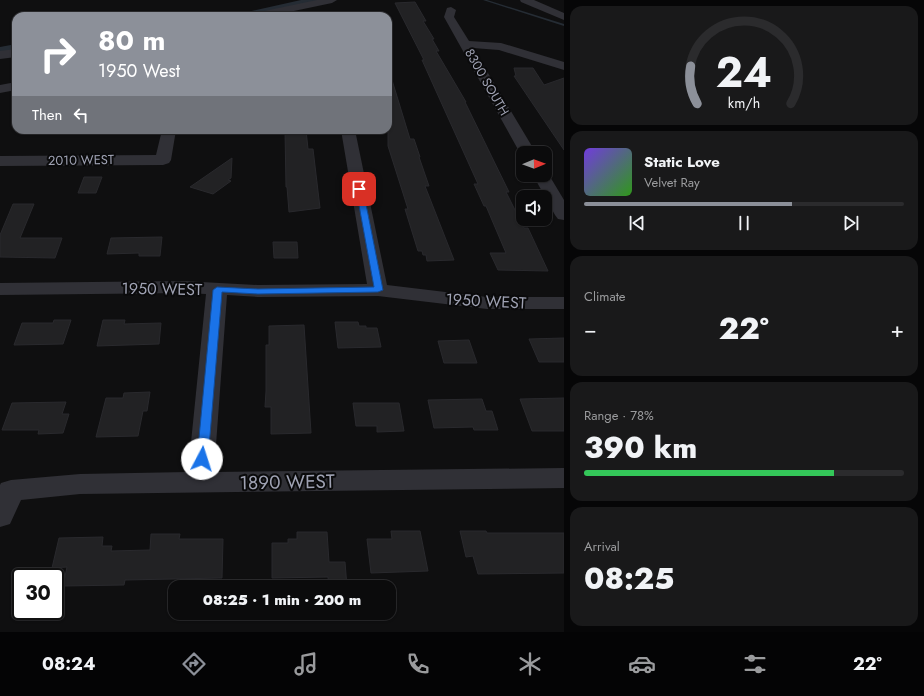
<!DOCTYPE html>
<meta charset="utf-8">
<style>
:root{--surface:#0b0b0c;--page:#19191a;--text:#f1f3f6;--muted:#9a9b9d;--line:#2b2b2d;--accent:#8c9099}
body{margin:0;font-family:Jost,sans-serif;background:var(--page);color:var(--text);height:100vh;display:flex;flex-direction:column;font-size:15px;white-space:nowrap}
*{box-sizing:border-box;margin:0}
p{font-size:13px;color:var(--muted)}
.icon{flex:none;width:22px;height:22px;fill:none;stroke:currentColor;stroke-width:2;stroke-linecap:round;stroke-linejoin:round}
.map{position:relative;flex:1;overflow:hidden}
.drawer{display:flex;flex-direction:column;gap:6px;padding:6px;background:#060607;width:360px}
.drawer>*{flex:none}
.top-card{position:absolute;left:12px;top:12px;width:380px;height:122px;border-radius:12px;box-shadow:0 1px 3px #0004,0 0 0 1px var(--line);background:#8c9099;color:#fff;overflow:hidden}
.needle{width:26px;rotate:89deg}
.fabs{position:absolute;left:516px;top:146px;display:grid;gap:8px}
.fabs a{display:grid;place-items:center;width:36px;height:36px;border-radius:8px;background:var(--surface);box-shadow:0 1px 3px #0004,0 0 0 1px var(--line);font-size:20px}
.speed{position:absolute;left:12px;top:568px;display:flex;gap:8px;font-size:20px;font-weight:700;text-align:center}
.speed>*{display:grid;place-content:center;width:52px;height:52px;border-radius:50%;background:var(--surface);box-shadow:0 1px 3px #0004,0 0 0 1px var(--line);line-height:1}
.speed .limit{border:2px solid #111;border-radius:6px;background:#fff;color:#111}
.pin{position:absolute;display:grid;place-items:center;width:34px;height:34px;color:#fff;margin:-17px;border-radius:8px;box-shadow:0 2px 6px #0006}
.me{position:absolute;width:44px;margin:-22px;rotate:5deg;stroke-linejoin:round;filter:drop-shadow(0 0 3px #0008)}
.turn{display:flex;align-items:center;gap:14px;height:84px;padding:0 20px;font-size:18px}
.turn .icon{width:52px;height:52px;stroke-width:2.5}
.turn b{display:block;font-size:28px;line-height:34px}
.then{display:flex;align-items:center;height:38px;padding:0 20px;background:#0003;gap:8px;font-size:15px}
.big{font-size:30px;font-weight:800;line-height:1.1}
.drawer .tile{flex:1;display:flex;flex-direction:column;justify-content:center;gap:6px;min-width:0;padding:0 14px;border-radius:12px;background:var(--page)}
.drawer .dial{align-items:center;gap:0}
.dial svg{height:104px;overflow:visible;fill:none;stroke:var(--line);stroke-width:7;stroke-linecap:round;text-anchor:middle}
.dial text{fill:var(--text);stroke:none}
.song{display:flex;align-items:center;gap:12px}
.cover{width:48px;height:48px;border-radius:6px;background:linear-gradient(135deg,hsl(260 70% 55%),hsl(110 70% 35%))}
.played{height:4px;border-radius:2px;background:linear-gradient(90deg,var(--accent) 65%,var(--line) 65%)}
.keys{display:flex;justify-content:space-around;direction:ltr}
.heat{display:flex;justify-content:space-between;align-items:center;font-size:22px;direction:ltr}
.charge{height:6px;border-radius:3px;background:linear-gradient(90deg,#34c759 78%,var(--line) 0)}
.trip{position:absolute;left:168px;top:580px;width:228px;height:40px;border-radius:12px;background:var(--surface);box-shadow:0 1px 3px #0004,0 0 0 1px var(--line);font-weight:800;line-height:40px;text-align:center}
.tab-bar{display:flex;height:64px;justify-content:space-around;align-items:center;background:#040405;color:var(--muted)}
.tab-bar .icon{width:28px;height:28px}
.tab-bar .on{color:var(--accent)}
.tab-bar b{font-size:18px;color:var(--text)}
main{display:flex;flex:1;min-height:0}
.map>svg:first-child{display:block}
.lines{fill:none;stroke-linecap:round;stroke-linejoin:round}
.stream{fill:#252c34;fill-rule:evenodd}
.canal{fill:#252c34;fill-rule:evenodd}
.building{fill:#222224;stroke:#29292d}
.minor{fill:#303036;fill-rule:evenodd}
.route{fill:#1a73e8;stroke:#114b97}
.labels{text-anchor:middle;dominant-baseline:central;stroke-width:4;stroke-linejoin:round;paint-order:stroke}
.far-street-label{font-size:13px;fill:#9fa2b3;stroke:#0a0a0b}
.street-label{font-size:16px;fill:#9fa2b3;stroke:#0a0a0b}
.near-street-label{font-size:19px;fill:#9fa2b3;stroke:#0a0a0b}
</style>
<main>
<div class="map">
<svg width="564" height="632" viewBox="0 0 564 632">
<rect width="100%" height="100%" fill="#0f0f10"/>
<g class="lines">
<path class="stream" d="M483,0H487L564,24V26Z"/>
<g class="canal">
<path d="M301,0H323L318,3L255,16H236L238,14Z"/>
<path d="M16,44V52L0,55V47Z"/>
</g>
</g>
<g class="building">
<path d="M415,2L426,21H423L434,39H432L439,51H436L466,102H465L509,192H506L524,228H528L548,271L498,270L490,253H506L486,206H484L474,184H478L422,60H424L395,3Z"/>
<path d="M514,68H533L544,85L564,78V150L514,76H516Z"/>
<path d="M392,80L410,139H414L420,157H419L429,186H425L454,260L427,261L426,255H423L422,251H418L405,209H408L388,146V81Z"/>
<path d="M285,130H306L308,149H313L320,208L289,212L287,187H286Z"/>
<path d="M232,158L231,178L228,180L231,181L213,194L190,187Z"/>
<path d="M84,177H102L96,193H78Z"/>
<path d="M13,204H34L20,238H62L55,258L0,257V235Z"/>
<path d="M162,237L160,256H139V253L107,254L111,238Z"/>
<path d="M273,242H297L298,258H274Z"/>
<path d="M54,320H71L63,344L14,345L22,323H53Z"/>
<path d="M103,320H125L124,324L161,323L159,344L97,346Z"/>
<path d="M335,322H358L359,326H366V328H377L381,347L338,348Z"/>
<path d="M304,325L311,433L271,434V407H265L266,391V345H269V326Z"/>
<path d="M564,338V362H539L529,339Z"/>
<path d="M469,340L477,363H444L438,341Z"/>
<path d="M150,392L147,411H143L138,436L96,437L106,398H123L124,393Z"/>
<path d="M564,398V431H532L520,399Z"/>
<path d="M482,399L486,411H492L498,430H474L473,427L434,428L428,400Z"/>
<path d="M66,402L62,414H69L63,433L38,434L39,430H2L12,403Z"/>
<path d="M353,403H399L404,431L377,432V426H356Z"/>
<path d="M391,531H420L428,571L371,573L367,539H392Z"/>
<path d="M460,531H486L487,533H564V573L478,574L473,556L466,557Z"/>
<path d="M297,532H327L329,562H345L347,587H329L328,577L272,578V543H288V539H297Z"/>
<path d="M151,534H180L179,539H223L222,578L125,580L124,585L63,586L67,567L52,568L59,538L103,537L102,546H112L111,551L150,550Z"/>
</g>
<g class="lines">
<g class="minor">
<path d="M317,0H337L332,3L270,16H250L255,13Z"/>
<path d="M520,0H534L564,13V20L521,2Z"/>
<path d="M451,7L456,10L454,17L469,41L501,43L564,62V70L499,50L473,48L536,153H523V156L520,153L444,17L447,8Z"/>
<path d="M16,49V57L0,59V51Z"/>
<path d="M16,82V90L0,93V85Z"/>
<path d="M162,130H176L171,160L169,163L163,165L0,166V156L156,155Z"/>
<path d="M341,130H355L387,285L487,297H564V309H487L378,296L258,297L227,295L214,472L564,468V488L80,494L21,500L10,524L0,527V485L1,483L11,480L80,474L188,472L206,294L183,293L0,295V283L183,281L258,285L367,284Z"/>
<path d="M545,171L549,175L564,200V220L558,219L555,215L533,175H545Z"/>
</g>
</g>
<path class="route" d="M357,187H362L363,189L383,290L378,292L258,294L222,292L208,459L206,462L202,463L198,462L197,459L213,290L217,287L258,289L374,287L356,189Z"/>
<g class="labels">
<g class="far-street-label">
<text transform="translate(487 82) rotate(60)">8300 SOUTH</text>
<text transform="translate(81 160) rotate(-1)">2010 WEST</text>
</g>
<g class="street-label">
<text transform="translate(162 289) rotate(1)">1950 WEST</text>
<text transform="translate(486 301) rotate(3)">1950 WEST</text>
</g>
<g class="near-street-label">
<text transform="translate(287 482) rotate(-1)">1890 WEST</text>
</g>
</g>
</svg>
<div class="fabs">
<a><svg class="needle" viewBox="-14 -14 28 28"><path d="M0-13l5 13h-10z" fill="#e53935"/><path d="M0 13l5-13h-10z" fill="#9a9b9d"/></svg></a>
<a><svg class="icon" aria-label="sound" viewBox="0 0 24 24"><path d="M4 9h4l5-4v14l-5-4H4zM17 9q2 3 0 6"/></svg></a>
</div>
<div class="speed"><div class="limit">30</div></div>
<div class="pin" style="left:359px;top:189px;background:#d93025"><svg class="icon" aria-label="arrive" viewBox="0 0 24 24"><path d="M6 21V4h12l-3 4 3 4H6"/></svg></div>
<svg class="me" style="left:202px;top:459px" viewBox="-20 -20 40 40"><circle r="19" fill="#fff"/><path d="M0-13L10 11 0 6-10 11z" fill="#1a73e8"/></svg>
<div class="trip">08:25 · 1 min · 200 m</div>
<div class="top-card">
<div class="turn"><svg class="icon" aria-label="right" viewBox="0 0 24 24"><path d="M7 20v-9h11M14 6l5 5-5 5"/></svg><div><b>80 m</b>1950 West</div></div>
<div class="then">Then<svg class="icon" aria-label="left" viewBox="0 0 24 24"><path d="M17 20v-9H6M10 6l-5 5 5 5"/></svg></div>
</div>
</div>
<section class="drawer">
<div class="tile dial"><svg viewBox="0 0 100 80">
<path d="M14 69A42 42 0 1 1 86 69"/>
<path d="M14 69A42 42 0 0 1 9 40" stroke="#8c9099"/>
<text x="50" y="56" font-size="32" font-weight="700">24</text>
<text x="50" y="72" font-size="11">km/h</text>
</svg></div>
<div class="tile">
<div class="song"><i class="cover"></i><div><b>Static Love</b><p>Velvet Ray</p></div></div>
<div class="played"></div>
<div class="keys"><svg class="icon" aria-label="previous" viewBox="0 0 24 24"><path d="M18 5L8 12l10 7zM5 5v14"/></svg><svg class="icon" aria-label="pause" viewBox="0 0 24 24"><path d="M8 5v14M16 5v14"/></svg><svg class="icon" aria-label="next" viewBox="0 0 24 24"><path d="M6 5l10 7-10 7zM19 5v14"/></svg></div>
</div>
<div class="tile"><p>Climate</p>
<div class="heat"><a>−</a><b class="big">22°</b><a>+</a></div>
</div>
<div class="tile"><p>Range · 78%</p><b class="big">390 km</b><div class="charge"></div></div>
<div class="tile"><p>Arrival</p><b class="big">08:25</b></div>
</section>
</main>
<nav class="tab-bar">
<b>08:24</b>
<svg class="icon on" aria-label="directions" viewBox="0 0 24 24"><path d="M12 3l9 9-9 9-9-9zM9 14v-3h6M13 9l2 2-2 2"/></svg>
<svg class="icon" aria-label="music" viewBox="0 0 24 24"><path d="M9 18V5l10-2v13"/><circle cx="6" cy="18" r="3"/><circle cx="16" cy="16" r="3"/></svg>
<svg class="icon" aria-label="phone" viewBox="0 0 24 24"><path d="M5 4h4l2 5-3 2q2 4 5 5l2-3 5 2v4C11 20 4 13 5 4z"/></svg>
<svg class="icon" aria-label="climate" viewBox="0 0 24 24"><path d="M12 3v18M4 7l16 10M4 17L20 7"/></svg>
<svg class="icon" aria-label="car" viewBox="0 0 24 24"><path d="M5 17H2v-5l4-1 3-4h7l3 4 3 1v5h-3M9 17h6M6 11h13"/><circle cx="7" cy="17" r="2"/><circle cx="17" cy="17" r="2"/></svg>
<svg class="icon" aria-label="filters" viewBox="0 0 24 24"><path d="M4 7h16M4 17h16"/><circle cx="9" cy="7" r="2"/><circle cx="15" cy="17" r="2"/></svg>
<b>22°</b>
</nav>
